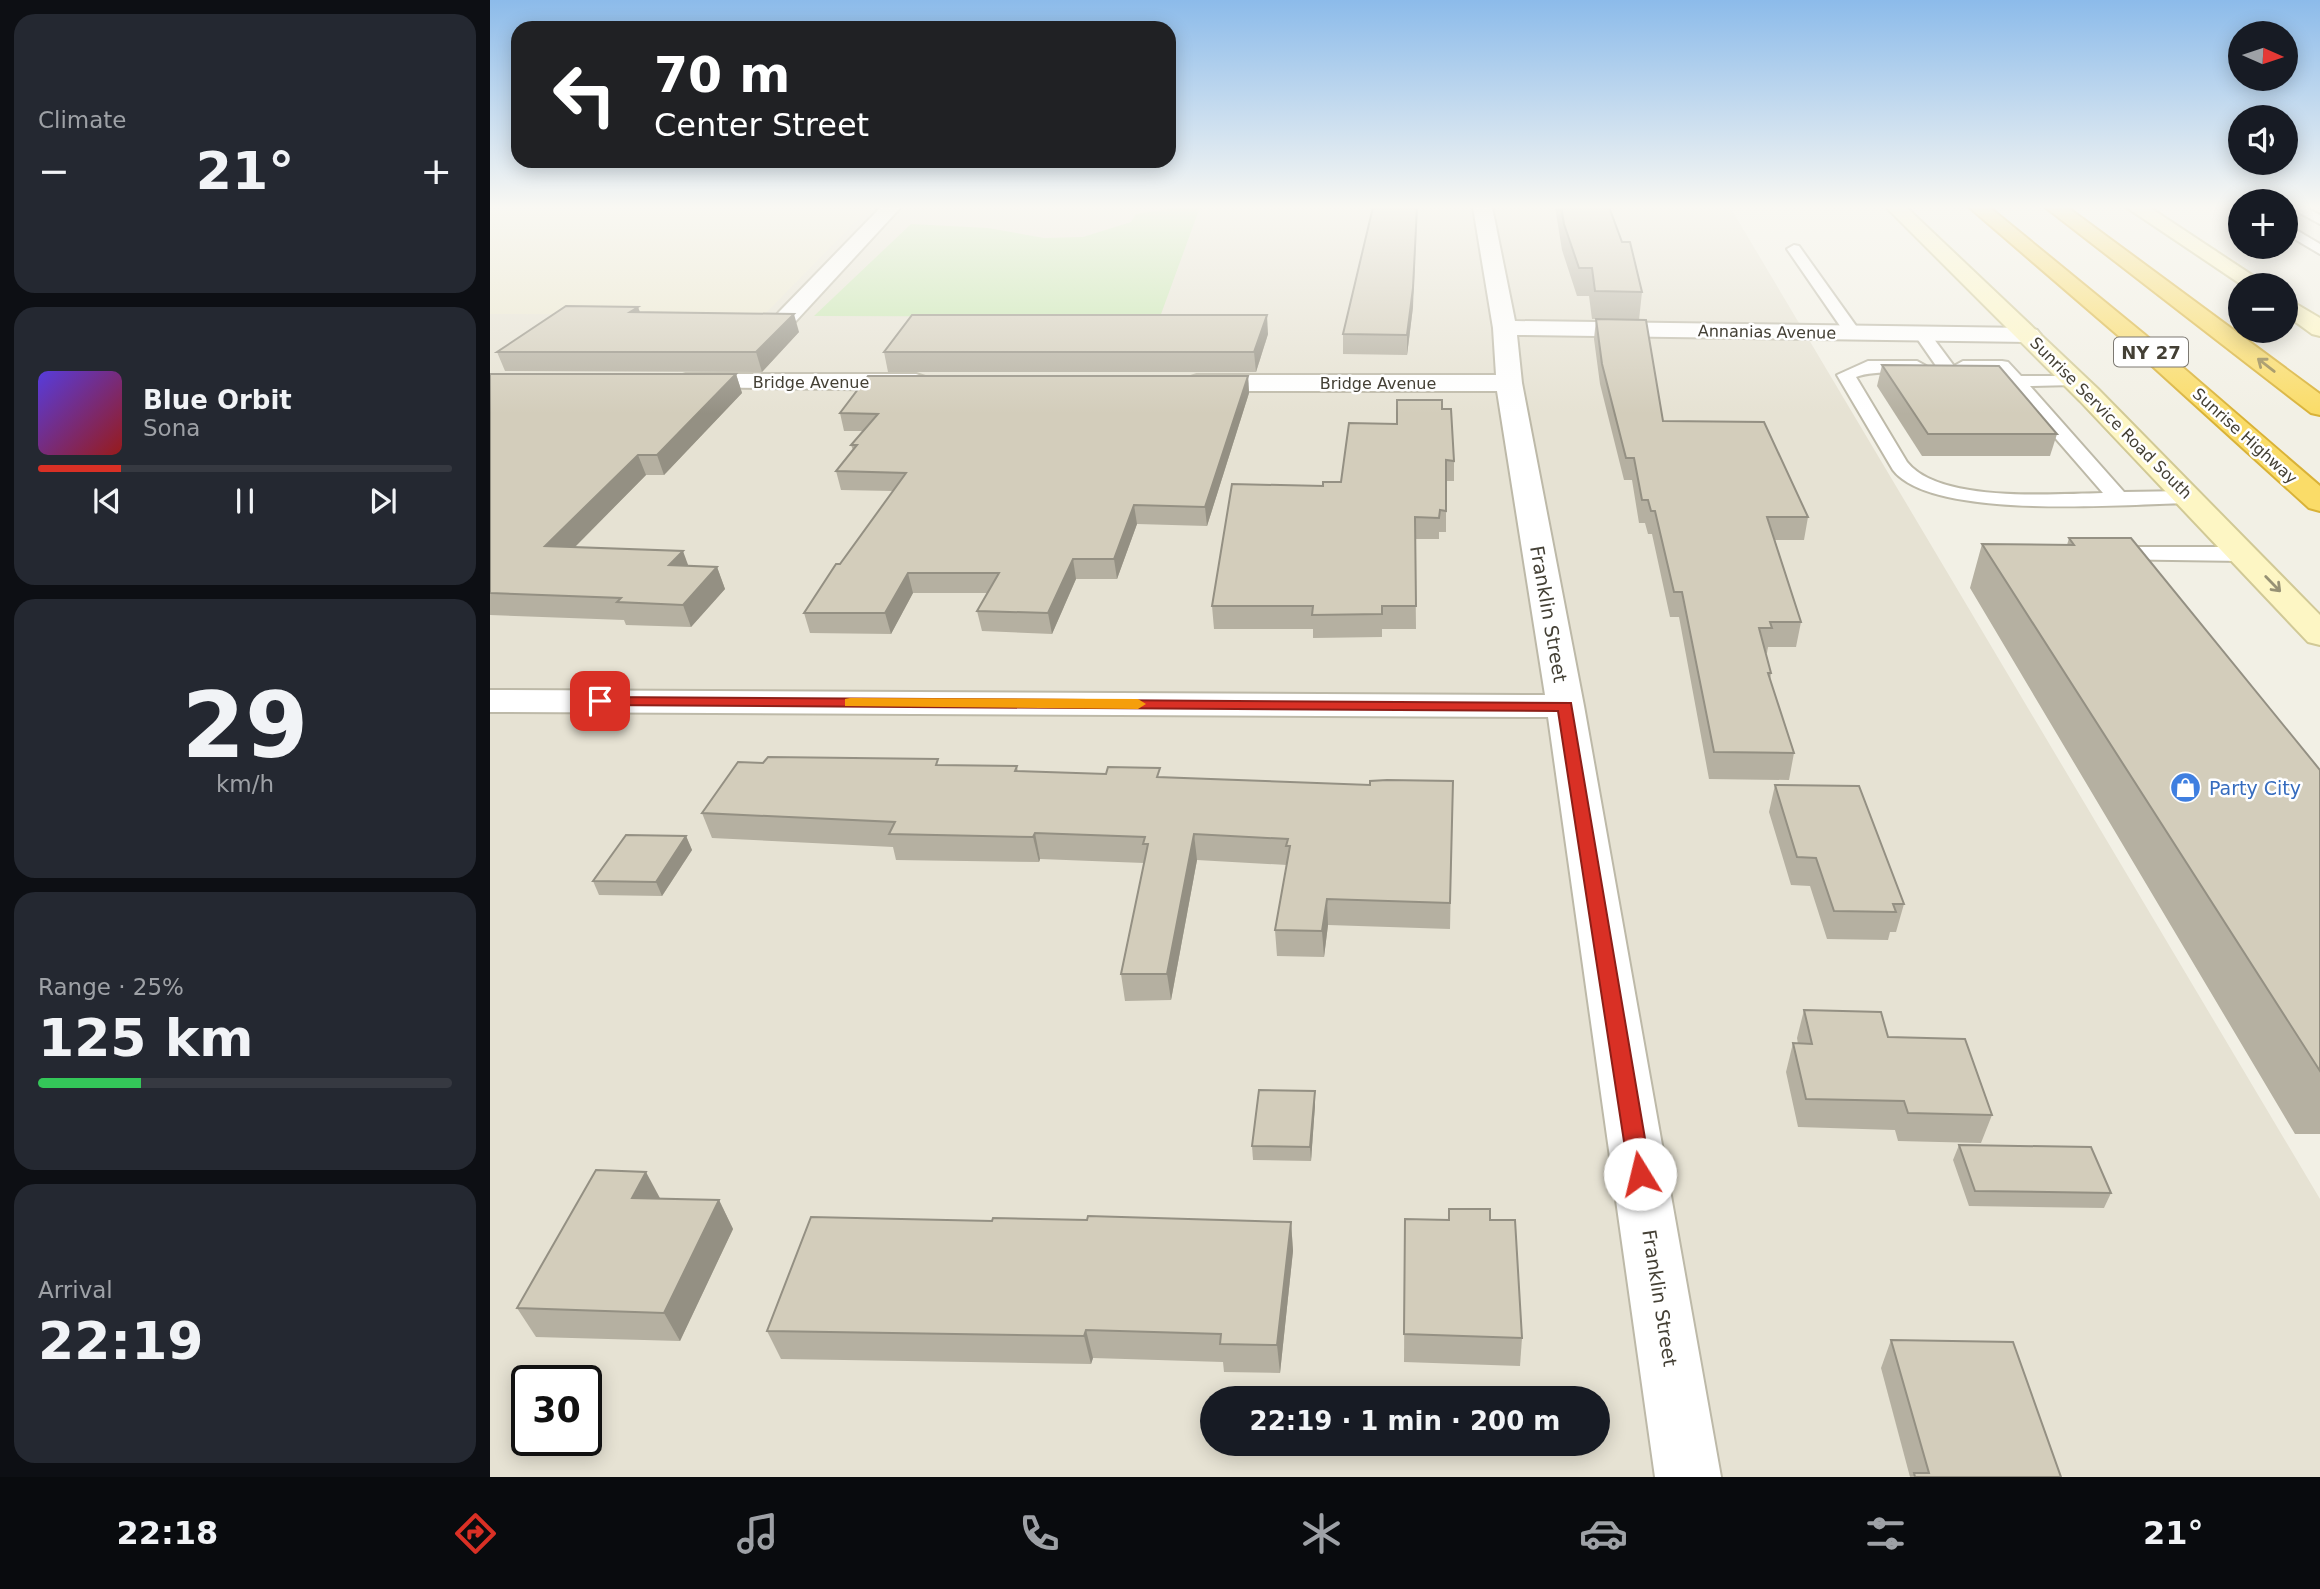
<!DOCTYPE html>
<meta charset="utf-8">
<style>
:root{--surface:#171b24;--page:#242831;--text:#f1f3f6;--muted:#9ea1a6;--line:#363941;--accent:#d93025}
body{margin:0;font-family:"DejaVu Sans",sans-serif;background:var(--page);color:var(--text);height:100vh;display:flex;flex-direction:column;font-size:26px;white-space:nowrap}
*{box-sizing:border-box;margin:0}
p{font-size:23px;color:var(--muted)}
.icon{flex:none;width:38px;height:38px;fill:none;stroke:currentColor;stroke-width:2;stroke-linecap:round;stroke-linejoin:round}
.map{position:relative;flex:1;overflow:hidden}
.details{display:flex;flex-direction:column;gap:14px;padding:14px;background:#0d0f14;width:490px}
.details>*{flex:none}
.hud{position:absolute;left:21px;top:21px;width:665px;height:147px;border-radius:21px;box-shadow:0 4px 18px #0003;background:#202124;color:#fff;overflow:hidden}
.needle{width:46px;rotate:93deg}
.fabs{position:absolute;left:1738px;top:21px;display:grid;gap:14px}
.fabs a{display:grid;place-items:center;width:70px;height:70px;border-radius:50%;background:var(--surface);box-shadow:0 4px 18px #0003;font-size:35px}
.speed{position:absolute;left:21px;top:1365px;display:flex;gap:14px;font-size:35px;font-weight:700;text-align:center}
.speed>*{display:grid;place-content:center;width:91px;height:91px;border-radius:50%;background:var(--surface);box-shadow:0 4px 18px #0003;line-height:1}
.speed .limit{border:4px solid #111;border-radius:10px;background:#fff;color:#111}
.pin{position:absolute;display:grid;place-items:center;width:60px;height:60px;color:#fff;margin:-30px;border-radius:14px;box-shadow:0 4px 10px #0006}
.me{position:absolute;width:77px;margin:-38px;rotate:351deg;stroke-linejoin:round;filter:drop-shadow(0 0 5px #0008)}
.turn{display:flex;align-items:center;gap:24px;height:147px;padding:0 28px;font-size:32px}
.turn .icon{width:91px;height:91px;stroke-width:2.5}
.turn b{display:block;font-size:49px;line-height:60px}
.big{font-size:52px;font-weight:800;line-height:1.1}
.details .card{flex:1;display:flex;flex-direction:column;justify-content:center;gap:10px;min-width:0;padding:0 24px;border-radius:21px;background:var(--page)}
.details .dial{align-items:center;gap:0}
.dial b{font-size:91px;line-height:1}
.song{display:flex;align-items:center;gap:21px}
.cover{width:84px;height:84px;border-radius:10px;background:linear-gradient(135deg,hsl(250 70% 55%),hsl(0 70% 35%))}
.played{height:7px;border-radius:4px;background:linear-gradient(90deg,var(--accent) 20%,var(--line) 20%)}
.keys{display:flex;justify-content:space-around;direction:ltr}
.heat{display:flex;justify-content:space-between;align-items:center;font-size:38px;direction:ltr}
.charge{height:10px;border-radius:5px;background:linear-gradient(90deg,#34c759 25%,var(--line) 0)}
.trip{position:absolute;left:710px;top:1386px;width:410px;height:70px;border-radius:35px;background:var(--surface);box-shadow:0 4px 18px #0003;font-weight:800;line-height:70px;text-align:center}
.tabs{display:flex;height:112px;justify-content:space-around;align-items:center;background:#090b0e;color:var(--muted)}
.tabs .icon{width:49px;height:49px}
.tabs .active{color:var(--accent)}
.tabs b{font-size:32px;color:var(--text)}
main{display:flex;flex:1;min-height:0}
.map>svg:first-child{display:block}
.residential{fill:#e6e2d3;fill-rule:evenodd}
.education{fill:#ebe7cf}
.green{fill:#c6e6af}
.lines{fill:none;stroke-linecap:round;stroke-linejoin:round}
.lane-casing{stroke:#bdb9a8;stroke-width:4}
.street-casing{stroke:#bdb9a8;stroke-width:4}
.secondary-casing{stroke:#d1c996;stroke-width:4}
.highway-casing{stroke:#d9b238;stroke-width:4}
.lane{fill:#fff;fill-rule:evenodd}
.street{fill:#fff;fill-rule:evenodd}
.secondary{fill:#fdf6c4;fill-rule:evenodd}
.highway{fill:#fadc68;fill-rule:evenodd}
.wall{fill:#b5b0a1}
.shaded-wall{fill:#949083}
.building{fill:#d3cdbb;stroke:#949083;stroke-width:2}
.oneway{stroke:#96864c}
.oneway2{stroke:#979275}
.route{fill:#d93025;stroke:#8d1f18;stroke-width:2}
.slow{fill:#f59e0b}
.labels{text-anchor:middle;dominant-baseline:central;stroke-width:5;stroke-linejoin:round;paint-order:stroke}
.far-street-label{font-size:16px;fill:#444035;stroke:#fff}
.shield{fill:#fff;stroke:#7c7972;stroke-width:2}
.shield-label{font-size:18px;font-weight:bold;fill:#444035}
.street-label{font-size:19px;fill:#444035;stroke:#fff}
.shop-label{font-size:19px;fill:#366cbe;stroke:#fff;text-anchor:start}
</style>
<main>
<section class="details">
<div class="card"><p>Climate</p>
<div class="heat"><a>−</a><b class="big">21°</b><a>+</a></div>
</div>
<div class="card">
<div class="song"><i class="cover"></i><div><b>Blue Orbit</b><p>Sona</p></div></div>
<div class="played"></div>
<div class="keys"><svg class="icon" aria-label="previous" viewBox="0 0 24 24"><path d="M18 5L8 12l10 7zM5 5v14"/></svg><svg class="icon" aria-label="pause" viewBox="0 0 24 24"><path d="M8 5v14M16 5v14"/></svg><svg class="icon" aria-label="next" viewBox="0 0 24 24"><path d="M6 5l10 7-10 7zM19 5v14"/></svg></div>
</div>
<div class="card dial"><b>29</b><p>km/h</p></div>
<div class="card"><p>Range · 25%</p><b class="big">125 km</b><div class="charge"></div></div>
<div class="card"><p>Arrival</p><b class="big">22:19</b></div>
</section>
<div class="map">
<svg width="1830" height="1477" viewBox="0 0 1830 1477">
<rect width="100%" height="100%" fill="#f2f0e5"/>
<path class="residential" d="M0,207H1240L1830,1199V1477H0ZM37,1381H96V1440H37ZM723,1398H1108V1444H723Z"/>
<path class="education" d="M0,207H380L274,315L0,314Z"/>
<path class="green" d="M691,207H710L670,317L324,316L421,224L498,228L554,238L593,237L641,222L646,214Z"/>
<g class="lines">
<defs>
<g id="lane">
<path d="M1799,207H1815L1830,215V224Z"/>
<path d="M1796,224L1830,244V254L1796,234Z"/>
<path d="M1304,245L1309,246L1369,330V336H1357L1297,249Z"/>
<path d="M1432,329L1438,331L1461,362L1464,366L1461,370H1449L1424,334Z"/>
<path d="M1378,361H1427L1436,366C1426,375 1385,369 1366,377L1417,462C1449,503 1563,494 1613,493L1507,371H1473L1464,366L1473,361H1512L1518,362L1531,376H1590L1593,380L1584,385L1540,386L1634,492L1699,491L1709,497L1699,503C1636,504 1442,521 1403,470L1347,375Z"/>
<path d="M1619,547H1753L1764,554L1753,561L1611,559L1608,554L1611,549Z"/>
</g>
<g id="street">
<path d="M391,207H411L305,322H289L285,317L289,312Z"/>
<path d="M983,207H1002L1025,321L1539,328L1547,330L1551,335L1547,340L1539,342L1027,335L1032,383L1094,706L1231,1477H1165L1058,717L0,712V690L1055,695L1007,391H707L698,388L694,383L698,378L707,375H1006L1003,328Z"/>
<path d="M196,374H426L435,377L439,382L435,387L426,390L187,387L183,382L187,377Z"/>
</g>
<g id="secondary">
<path d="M1396,207H1416L1608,389L1830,615V645L1818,642L1590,401Z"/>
<path d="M1636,207H1659L1777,285H1752Z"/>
<path d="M1796,298L1830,318V336L1822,334L1796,315Z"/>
</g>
<g id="highway">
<path d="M1479,207H1499L1654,334L1830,486V511L1819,508L1638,344Z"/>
<path d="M1555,207H1577L1830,394V415L1821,413Z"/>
</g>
</defs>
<use href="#lane" class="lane-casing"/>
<use href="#street" class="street-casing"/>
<use href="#secondary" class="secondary-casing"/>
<use href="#highway" class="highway-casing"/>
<use href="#lane" class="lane"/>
<use href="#street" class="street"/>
<use href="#secondary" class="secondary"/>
<use href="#highway" class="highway"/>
</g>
<g class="wall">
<path d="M1065,207H1119L1132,242L1152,292L1149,320L1173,421L1318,517L1314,540H1285L1311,622L1306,647H1278L1277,653H1276L1281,673L1280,681L1304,753L1299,780L1219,779L1189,617H1180L1162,534H1158L1155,523H1149L1142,480H1134L1110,384L1104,339L1106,319H1102L1099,296H1087L1072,250Z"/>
<path d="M148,307L150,312L309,332L272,372L15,371L7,352Z"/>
<path d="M923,307L917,355L853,354V334Z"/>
<path d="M778,334L766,372H398L394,352Z"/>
<path d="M1392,365L1567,434L1560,456H1432L1387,386Z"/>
<path d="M0,374H246L252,393L174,475H156L85,547L198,566L227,567L235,589L201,627L136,625L134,620L0,615Z"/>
<path d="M758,376L759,393L717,526L647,524L627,579H586L562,634L492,631L487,611L498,593H423L401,634L320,633L314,613L403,491L351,490L346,471L363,450L361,445L373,431H354L350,413Z"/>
<path d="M952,409L964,461V481H956V532H949V539H925L926,629H892V637L823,638V629H724L722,606L833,486L851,482L907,424Z"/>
<path d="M1579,538L1830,770V1134H1805L1480,588L1492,544L1577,545Z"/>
<path d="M450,765L527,766L528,772L880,785L963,781L960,929L838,925L834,957L787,956L785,930L797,865L707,860L681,1000L635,1001L631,974L654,863L550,859L549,862L406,860L403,847L222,838L212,813Z"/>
<path d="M1285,785L1414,904L1406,932H1400L1398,940L1337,939L1320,886L1301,885L1279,812Z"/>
<path d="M196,836L202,850L172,896L109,895L103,881Z"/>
<path d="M1314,1010L1398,1037L1502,1115L1491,1143L1408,1141L1405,1130L1308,1127L1296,1072L1303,1043L1308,1044L1307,1038Z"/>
<path d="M825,1105L821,1161L763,1160L762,1146Z"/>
<path d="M1469,1145L1621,1193L1614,1208L1479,1206L1463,1160Z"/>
<path d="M170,1199L229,1200L243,1229L190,1341L46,1337L27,1308Z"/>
<path d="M915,1219L1000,1220L1032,1338L1030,1366L914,1362Z"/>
<path d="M597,1220L801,1222L803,1251L790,1373L734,1372L733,1362L603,1358L601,1364L291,1359L277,1331L502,1221Z"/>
<path d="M1401,1340L1571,1477H1420L1391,1368Z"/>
</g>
<g class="shaded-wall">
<path d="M927,207L923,307L917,355V335Z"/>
<path d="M148,307L154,325L140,312Z"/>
<path d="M304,314L309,332L272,372L266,352Z"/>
<path d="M777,315L778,334L766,372L764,352Z"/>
<path d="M246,374L252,393L174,475L167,455Z"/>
<path d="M758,376L759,393L717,526L715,507Z"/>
<path d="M148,455L156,475L64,568L55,546Z"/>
<path d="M644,505L647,524L627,579L624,559Z"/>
<path d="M193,551L201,573L179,565Z"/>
<path d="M583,559L586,579L562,634L558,613Z"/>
<path d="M227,567L235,589L201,627L193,605Z"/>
<path d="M418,573L423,593L401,634L395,613Z"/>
<path d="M545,833L550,859L549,862L543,837Z"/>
<path d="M704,834L707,860L681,1000L677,974Z"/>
<path d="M196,836L202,850L172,896L166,882Z"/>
<path d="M837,899L838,925L834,957L832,931Z"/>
<path d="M825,1091V1105L821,1161L820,1147Z"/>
<path d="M156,1172L171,1200L142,1198Z"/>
<path d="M229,1200L243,1229L190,1341L174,1313Z"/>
<path d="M801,1222L803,1251L790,1373L787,1345Z"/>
<path d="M596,1330L603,1358L601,1364L594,1336Z"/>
</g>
<g class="building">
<path d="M883,207H927L923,288L917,335L853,334Z"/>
<path d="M1071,207H1119L1132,242H1140L1152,292L1105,291L1102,268H1089L1074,224Z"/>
<path d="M76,306L148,307L140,312L304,314L266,352H7Z"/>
<path d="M422,315H777L764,352H394Z"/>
<path d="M1106,319L1156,320L1173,421L1274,422L1318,517H1277L1311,622H1280L1282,628H1269L1281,673H1278L1304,753L1224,752L1192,592H1184L1165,511H1161L1158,500H1152L1144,458H1136L1112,364Z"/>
<path d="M1392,365L1509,366L1567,434H1438Z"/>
<path d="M0,374H246L167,455H148L55,546L193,551L179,565L227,567L193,605L127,602L131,598L0,593Z"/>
<path d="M378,376H758L715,507L644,505L624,559H583L558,613L487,611L509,573H418L395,613H314L346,564H350L416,473L346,471L367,445H361L388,414L350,413Z"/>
<path d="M907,400H952V409H961L964,461L956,460V511L950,510L949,518L925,517L926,606H892V614L822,615L823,606H722L742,484L833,486V482H851L859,423L907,424Z"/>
<path d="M1579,538H1641L1830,770V1071L1492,544L1584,545Z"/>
<path d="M278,757L448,759L446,765L527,766L525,771L616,774L618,767L670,768L667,777L880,785V781L897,780L963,781L960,903L837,899L832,931L785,930L800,846H796L798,839L704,834L677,974H631L658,844H653L655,837L545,833L543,837L399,834L405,822L212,813L248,762L273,763Z"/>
<path d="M1285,785L1369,786L1414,904H1403L1406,912L1344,911L1326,858L1307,857Z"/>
<path d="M136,835L196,836L166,882L103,881Z"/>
<path d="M1314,1010L1391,1012L1398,1037L1475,1039L1502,1115L1418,1113L1414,1101L1316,1099L1303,1043L1322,1044Z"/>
<path d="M769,1090L825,1091L820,1147L762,1146Z"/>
<path d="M1469,1145L1601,1147L1621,1193L1485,1191Z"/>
<path d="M106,1170L156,1172L142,1198L229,1200L174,1313L27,1308Z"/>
<path d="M959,1209H1000V1220H1025L1032,1338L914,1334L915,1219L959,1220Z"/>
<path d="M598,1216L801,1222L787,1345L730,1344L731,1334L596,1330L594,1336L277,1331L321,1217L502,1221L503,1218L597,1220Z"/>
<path d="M1401,1340L1523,1342L1571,1477H1425L1424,1473H1439Z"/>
</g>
<defs><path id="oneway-shaft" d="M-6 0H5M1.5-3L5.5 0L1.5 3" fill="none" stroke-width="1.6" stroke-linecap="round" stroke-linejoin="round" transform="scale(1.75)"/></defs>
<use class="oneway" href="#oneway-shaft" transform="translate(1776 365) rotate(-142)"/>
<use class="oneway2" href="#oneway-shaft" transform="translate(1783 584) rotate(46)"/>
<linearGradient id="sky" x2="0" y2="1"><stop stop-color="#8cbbea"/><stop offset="0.5" stop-color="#f9f8f3"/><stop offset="1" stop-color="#f9f8f3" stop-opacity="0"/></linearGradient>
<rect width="1830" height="414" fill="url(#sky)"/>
<path class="route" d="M110,697L1081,703L1161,1174L1158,1181L1150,1184L1142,1181L1139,1174L1068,711L105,705L103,701Z"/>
<path class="slow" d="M360,698L648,699L656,704L648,709L355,706V699Z"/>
<defs>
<symbol id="shop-disc" viewBox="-11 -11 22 22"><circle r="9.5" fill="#3f7fe0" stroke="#fff"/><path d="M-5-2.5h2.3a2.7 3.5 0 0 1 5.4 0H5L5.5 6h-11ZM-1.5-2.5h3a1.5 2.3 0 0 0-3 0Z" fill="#fff"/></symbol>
</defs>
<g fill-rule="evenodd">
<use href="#shop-disc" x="1678" y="770" width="35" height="35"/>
</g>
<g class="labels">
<g class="far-street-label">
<text transform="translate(1277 332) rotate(1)">Annanias Avenue</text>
<text x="321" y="382">Bridge Avenue</text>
<text x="888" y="383">Bridge Avenue</text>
<text transform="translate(1621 418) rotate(45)">Sunrise Service Road South</text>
<text transform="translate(1755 436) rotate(42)">Sunrise Highway</text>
</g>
<rect class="shield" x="1624" y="337.5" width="74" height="29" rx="5"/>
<g class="shield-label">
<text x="1661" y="352">NY 27</text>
</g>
<g class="street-label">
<text transform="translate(1059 614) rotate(80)">Franklin Street</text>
<text transform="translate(1170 1298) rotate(81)">Franklin Street</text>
</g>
<g class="shop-label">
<text x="1719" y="788">Party City</text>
</g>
</g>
</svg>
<div class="fabs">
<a><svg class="needle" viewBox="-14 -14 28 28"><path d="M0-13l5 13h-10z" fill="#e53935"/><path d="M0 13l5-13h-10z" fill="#9ea1a6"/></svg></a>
<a><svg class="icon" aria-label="sound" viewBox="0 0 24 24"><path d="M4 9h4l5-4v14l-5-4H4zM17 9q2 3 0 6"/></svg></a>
<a>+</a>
<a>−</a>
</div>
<div class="speed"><div class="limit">30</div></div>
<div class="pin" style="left:110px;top:701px;background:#d93025"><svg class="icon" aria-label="arrive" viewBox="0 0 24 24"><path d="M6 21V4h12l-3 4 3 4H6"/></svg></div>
<svg class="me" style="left:1150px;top:1174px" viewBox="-20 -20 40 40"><circle r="19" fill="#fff"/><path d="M0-13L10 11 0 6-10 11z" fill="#d93025"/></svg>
<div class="trip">22:19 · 1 min · 200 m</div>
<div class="hud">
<div class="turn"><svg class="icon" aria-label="left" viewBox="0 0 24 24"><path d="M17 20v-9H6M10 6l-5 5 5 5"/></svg><div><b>70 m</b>Center Street</div></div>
</div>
</div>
</main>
<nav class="tabs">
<b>22:18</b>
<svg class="icon active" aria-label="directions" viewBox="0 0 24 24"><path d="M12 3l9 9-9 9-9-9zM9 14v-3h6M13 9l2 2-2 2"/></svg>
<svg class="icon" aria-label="music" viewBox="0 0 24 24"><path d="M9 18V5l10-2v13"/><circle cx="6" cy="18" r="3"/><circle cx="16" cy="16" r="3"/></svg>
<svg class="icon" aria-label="phone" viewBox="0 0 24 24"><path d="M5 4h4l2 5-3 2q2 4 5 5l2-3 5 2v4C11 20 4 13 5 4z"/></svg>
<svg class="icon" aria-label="climate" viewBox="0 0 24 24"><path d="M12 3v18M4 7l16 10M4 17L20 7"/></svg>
<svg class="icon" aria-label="car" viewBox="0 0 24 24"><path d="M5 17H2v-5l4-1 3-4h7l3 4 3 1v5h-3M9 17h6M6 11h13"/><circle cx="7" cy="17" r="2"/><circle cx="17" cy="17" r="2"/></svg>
<svg class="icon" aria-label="filters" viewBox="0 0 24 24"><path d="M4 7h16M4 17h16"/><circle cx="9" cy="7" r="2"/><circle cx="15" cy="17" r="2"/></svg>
<b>21°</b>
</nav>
